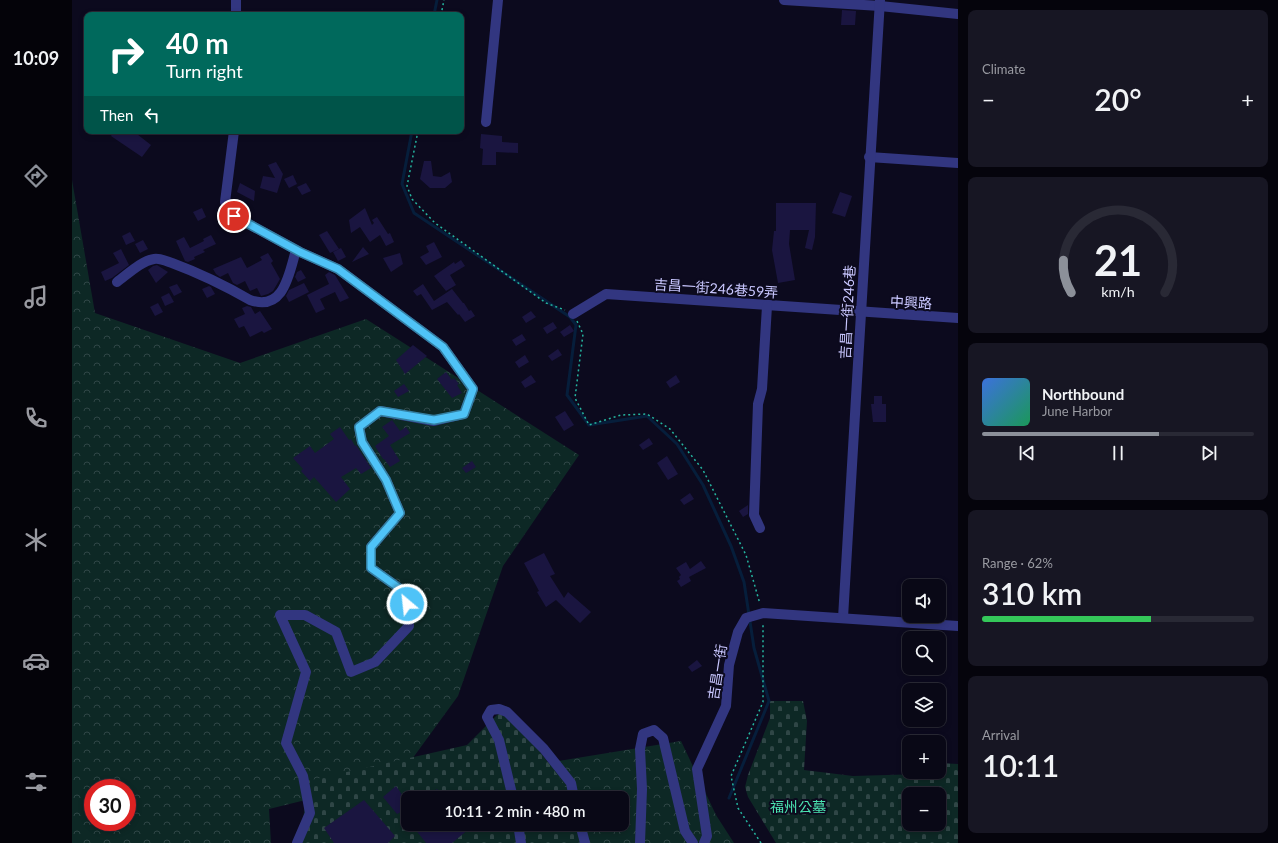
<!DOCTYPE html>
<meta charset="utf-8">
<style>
:root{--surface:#090816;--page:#171623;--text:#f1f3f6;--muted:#999aa1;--line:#292935;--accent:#8c9099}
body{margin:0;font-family:Lato,"Noto Sans TC",sans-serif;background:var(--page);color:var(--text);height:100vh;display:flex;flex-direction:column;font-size:15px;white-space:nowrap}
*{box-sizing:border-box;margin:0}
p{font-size:13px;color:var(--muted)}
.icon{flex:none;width:22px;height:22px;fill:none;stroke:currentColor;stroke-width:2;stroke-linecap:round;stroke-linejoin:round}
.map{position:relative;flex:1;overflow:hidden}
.drawer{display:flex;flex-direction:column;gap:10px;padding:10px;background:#05040c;width:320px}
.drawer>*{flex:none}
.banner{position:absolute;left:12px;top:12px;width:380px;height:122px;border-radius:8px;box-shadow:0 2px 6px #0003,0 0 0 1px var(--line);background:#00695c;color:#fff;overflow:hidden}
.buttons{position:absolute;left:830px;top:579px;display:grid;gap:8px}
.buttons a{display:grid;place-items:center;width:44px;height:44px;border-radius:8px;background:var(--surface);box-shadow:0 2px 6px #0003,0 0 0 1px var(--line);font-size:20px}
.speed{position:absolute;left:12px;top:779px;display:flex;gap:8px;font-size:20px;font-weight:700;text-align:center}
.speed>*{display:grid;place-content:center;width:52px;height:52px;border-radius:50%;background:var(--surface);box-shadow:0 2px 6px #0003,0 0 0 1px var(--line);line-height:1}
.speed .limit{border:6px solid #d22;background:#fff;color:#111}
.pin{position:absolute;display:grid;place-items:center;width:34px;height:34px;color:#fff;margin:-17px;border:2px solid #fff;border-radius:50%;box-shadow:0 1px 4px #0007}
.me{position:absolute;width:44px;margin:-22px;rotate:332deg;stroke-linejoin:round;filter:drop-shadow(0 0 3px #0008)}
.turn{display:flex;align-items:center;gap:14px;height:84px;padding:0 16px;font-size:18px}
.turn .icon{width:52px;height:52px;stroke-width:2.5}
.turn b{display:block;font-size:28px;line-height:34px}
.then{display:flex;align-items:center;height:38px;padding:0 16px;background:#0003;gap:8px;font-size:15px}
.big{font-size:30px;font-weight:600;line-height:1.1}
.drawer .tile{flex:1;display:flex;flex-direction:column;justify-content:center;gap:6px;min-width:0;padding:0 14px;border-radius:8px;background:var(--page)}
.drawer .dial{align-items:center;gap:0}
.dial svg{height:104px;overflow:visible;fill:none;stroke:var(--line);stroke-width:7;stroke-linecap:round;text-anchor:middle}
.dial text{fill:var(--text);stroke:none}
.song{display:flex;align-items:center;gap:12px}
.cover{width:48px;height:48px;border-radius:6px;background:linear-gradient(135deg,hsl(220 70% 55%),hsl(150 70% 35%))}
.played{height:4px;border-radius:2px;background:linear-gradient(90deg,var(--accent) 65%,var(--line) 65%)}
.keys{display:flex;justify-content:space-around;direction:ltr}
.heat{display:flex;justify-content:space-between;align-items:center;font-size:22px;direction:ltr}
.charge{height:6px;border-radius:3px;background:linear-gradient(90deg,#34c759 62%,var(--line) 0)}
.trip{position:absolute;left:329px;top:791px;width:228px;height:40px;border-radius:8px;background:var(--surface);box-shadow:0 2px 6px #0003,0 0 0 1px var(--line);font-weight:600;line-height:40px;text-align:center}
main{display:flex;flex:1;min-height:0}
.tab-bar{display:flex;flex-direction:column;width:72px;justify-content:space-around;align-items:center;background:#040309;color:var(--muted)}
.tab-bar .icon{width:28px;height:28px}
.tab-bar .current{color:var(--accent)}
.tab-bar b{font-size:18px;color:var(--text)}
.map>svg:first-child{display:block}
.forest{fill:url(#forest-crowns);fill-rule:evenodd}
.cemetery{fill:url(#cemetery-stones);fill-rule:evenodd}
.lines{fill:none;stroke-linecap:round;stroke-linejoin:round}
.stream{stroke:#061e3b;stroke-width:3}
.building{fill:#1a1540}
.path{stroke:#25b5a0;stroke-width:1.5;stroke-dasharray:2 3;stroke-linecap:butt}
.minor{stroke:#323680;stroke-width:10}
.route-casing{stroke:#337fa1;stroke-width:10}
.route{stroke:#4fc3f7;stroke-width:7}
.labels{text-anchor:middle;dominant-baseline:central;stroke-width:4;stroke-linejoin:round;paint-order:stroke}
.street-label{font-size:14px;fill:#c9c7ff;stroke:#0c0a1e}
.park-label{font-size:14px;fill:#4ce6b2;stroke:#0c0a1e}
</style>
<main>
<nav class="tab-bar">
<b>10:09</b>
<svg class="icon current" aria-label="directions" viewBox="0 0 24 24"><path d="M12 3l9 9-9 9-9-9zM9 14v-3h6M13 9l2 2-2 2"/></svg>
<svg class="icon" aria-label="music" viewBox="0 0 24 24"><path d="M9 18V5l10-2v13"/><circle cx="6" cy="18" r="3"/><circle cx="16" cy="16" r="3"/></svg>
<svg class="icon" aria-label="phone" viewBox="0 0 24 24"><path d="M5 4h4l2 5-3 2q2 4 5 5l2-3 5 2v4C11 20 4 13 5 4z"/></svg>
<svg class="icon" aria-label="climate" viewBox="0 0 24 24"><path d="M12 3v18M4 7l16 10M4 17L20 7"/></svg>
<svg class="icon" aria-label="car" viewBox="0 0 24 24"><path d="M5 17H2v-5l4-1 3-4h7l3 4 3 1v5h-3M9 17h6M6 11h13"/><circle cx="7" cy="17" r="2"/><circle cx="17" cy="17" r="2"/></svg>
<svg class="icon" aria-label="filters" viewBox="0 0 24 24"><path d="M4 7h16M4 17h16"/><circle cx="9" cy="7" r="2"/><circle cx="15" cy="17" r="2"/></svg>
</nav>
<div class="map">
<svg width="886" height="843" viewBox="0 0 886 843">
<defs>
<pattern id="forest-crowns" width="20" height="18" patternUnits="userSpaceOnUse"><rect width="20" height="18" fill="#0d2825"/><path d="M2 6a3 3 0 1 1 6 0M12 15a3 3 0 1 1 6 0" fill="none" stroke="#2f4646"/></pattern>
<pattern id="cemetery-stones" width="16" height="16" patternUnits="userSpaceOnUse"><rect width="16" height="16" fill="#0d2825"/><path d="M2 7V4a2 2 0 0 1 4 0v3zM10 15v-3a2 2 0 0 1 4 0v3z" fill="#2f4646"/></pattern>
</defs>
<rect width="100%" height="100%" fill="#0c0a1e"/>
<g class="forest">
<path d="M0,180L23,313L168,363L294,319L507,455L431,566L386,696L327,777L197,809L199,843H0ZM21,788H55V822H21Z"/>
<path d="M609,741L644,815L662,843H485L479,824H550V798H472L462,765Z"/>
</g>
<g class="cemetery">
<path d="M698,701H731L735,721L732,770L781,776L850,774L852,772H867V763L886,764V843H704L676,797L673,787L676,775L698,718ZM837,794H867V824H837Z"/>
<path d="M434,706L492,784L496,798H336V824H504L508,843H229L235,781L395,745Z"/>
</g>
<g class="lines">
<g class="stream">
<path d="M362,15L365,0"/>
<path d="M340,131L330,184L342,213L498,317L504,325L495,395L517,425L575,416L605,444L631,485L659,546L672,582L682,648L697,701L657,798"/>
</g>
</g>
<g class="building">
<path d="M770,10L784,11L783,25H769Z"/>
<path d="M42,131H61L79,145L70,157L39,136Z"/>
<path d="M409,134L430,136V142L446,143V153L424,152V165H410L411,149L408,148Z"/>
<path d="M352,161H359L361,176L369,177L378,172L380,182L373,188H358L348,179Z"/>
<path d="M204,162L211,174L205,193L188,188L191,176L203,178L196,165Z"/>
<path d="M221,175L225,184L217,188L212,179Z"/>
<path d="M168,183L183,191L182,201L165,192Z"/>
<path d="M234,183L239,191L230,195L225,187Z"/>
<path d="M768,192L780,196L773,217L760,213Z"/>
<path d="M704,203H744L743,237L740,250L733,248L737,230H718L717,244L723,280L706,283L700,250L702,231H704Z"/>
<path d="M130,208L134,217L126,221L121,212Z"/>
<path d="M293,208L300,225L302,223L300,220L305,217L316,234L318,233L322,242L314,246L308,235L298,242L288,227L279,233L277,220Z"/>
<path d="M255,231L267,249L258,253L247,235Z"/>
<path d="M58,232L63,241L54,245L50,236Z"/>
<path d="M139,235L144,244L131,250L133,252L122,257L123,259L116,262L113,261L104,241L112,237L118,248L132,241L131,239Z"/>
<path d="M71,240L76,249L68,253L63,244Z"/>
<path d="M362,242L370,257L354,265L348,257L357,252L354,246Z"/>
<path d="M291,247L297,254L280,262Z"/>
<path d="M269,248L274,257L266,261L261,252Z"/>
<path d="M49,249L57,265L40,278L33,281L29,272L47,263L41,253Z"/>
<path d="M196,253L201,261L199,263L208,279L201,291L196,294L189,296L185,288L178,291L173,281L165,285L161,283L156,273L148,277L144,274L141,269L169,257L175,268L190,260L188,257Z"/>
<path d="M328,253L331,264L319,272L311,258Z"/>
<path d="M389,260L393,266L378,275L384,285L374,291L362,276L382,262L383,264Z"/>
<path d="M85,265L96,272L84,283L76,270L81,266Z"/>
<path d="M229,270L234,278L226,282L223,277L225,272Z"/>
<path d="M257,272L263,275L277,298L268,302L263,292L248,299L253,309L244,313L235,295L257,284L253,275Z"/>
<path d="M232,283L237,292L217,302L214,296L217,290Z"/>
<path d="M656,283H672L671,294H655Z"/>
<path d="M105,284L110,292L102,296L97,287Z"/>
<path d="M351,284L362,301L380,289L391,303H392L397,311L399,310L403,316L393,322L387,314L386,315L375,302L360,310L349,294L345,296L341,291Z"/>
<path d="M137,286L139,287L143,294L135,298L130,289Z"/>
<path d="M97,293L102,302L93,306L89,297Z"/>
<path d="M86,303L91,312L83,316L78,307Z"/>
<path d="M175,306L179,307L183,314L188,311L200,329L192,333L190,331L178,337L172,326L167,328L162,319L173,314L170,308Z"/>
<path d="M459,311L464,317L454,323L450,317Z"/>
<path d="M481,322L485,328L475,334L471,328Z"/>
<path d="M498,325L502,331L492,337L488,332Z"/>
<path d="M450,334L454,340L444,346L440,340Z"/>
<path d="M341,345L355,356L333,374L324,360Z"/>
<path d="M486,349L490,355L480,361L476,356Z"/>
<path d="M453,355L457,362L447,368L443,362Z"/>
<path d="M374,372L380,380L382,378L387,384L385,385L390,393L380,398L365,379Z"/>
<path d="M459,375L464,382L453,388L449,382Z"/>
<path d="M604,375L608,382L598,388L594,382Z"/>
<path d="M332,384L337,391L326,397L322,391Z"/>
<path d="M802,396H810V404H814V422H801L799,404H802Z"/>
<path d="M493,411L502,425L492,431L483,417Z"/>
<path d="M320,420L328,431L334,427L338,433L318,445L328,461L318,467L312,459H311L303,446L317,436L310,427Z"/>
<path d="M268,427L277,440L279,439L283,446L284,445L299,468L289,474L284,468L269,477L278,489L264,502L242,477L238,481L229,471L231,469L221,458L238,446L243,453L262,439L258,434Z"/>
<path d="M577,438L581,444L571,450L567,445Z"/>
<path d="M595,456L606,474L596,480L585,463Z"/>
<path d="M400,461L404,467L394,473L390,468Z"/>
<path d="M618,493L622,499L612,505L608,500Z"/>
<path d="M676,505V514L671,517L667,511Z"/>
<path d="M472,553L483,574L478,576L492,598L496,592L519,612L508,623L484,600L474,607L465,592L467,591L452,563Z"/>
<path d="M629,561L634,568L617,577L619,581L609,587L605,581L608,579L607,577L609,575L604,568L614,562L618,569Z"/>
<path d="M625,660L630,666L620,672L616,667Z"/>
<path d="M324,786L331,796L333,794L336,798V821L329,812L325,814L311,797Z"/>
<path d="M365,789L372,798H353Z"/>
<path d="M292,800L323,836L316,843H262L252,828Z"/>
<path d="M339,824H393L397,829L380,843H354Z"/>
</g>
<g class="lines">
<g class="path">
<path d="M369,15L372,0"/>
<path d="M346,131L335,186L340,199L363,223L474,303L493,310"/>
<path d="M505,321L511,334L503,398L517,425L549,415L575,414L598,429L631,470L674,555L688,604"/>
<path d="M689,843L666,808L659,776L691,702V623"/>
</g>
<g class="minor">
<path d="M712,0L808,6L886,14"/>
<path d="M164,15V0"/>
<path d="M414,122L426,0"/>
<path d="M162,131L153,202L162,216L228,252L266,269L371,347L401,389L392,414L362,421L308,411L287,427L290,442L314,480L328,513L299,547V568L334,593L337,626L303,662L279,672L264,632L233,615H208L234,672L214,743L231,776L238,813L225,843"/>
<path d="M797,157L886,163"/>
<path d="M45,282C56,274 69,261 82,259C88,258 94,261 100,263C127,273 152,285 178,300C212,312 217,274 224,250"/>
<path d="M501,314L534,294L886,318"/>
<path d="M688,528L682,515L686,404L690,389L695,306"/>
<path d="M771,618C784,412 794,206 808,0"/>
<path d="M441,798L427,740L415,717L419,710L427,709L435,712L472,749L499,783L502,798"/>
<path d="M446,824L449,843"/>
<path d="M508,824L513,843"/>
<path d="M568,843L570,789L568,749L571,734L582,730L591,738L613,831L621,843"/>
<path d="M632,843L635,836L625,769L654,706L657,665L666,632L674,618L691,613L886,626"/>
</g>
</g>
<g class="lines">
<defs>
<path id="route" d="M162,216L228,252L266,269L371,347L401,389L392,414L362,420L308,411L287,427L290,442L314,480L328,513L299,547V568L334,593L335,604"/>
</defs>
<use href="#route" class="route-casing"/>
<use href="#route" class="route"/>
</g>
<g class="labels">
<g class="street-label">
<text transform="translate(644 288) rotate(4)">吉昌一街246巷59弄</text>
<text transform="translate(839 302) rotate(3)">中興路</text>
<text transform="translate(775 312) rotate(-87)">吉昌一街246巷</text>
<text transform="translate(645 672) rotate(-81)">吉昌一街</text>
</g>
<g class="park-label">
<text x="726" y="806">福州公墓</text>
</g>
</g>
</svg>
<div class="buttons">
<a><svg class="icon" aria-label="sound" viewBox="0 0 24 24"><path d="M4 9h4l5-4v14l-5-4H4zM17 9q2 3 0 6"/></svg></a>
<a><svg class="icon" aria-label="search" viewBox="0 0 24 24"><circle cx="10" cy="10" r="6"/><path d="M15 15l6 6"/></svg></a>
<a><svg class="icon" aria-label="layers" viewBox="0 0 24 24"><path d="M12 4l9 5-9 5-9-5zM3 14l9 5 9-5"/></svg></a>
<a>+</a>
<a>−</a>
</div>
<div class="speed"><div class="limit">30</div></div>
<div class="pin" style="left:162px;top:216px;background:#d93025"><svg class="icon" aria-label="arrive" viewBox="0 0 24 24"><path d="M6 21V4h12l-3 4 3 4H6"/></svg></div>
<svg class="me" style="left:335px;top:604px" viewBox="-20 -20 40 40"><circle r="17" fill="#4fc3f7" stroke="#fff" stroke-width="3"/><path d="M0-11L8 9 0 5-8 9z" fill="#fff"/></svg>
<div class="trip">10:11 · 2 min · 480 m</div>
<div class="banner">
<div class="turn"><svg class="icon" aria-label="right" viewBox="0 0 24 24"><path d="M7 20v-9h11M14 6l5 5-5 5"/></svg><div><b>40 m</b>Turn right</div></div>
<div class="then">Then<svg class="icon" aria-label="left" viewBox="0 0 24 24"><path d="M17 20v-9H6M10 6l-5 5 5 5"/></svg></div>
</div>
</div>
<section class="drawer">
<div class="tile"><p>Climate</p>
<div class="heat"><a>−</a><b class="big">20°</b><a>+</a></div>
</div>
<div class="tile dial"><svg viewBox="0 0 100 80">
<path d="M14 69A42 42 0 1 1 86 69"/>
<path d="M14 69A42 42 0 0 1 8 44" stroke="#8c9099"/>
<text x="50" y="56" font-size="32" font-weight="700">21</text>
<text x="50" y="72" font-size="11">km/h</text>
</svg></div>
<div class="tile">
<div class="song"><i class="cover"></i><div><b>Northbound</b><p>June Harbor</p></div></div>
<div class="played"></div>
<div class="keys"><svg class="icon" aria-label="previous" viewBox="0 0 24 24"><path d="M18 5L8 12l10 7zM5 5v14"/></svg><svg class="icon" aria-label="pause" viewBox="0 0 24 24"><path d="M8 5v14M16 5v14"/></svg><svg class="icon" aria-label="next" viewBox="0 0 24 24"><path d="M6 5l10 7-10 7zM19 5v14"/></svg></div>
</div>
<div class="tile"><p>Range · 62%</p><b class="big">310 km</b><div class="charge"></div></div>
<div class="tile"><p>Arrival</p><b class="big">10:11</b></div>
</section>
</main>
